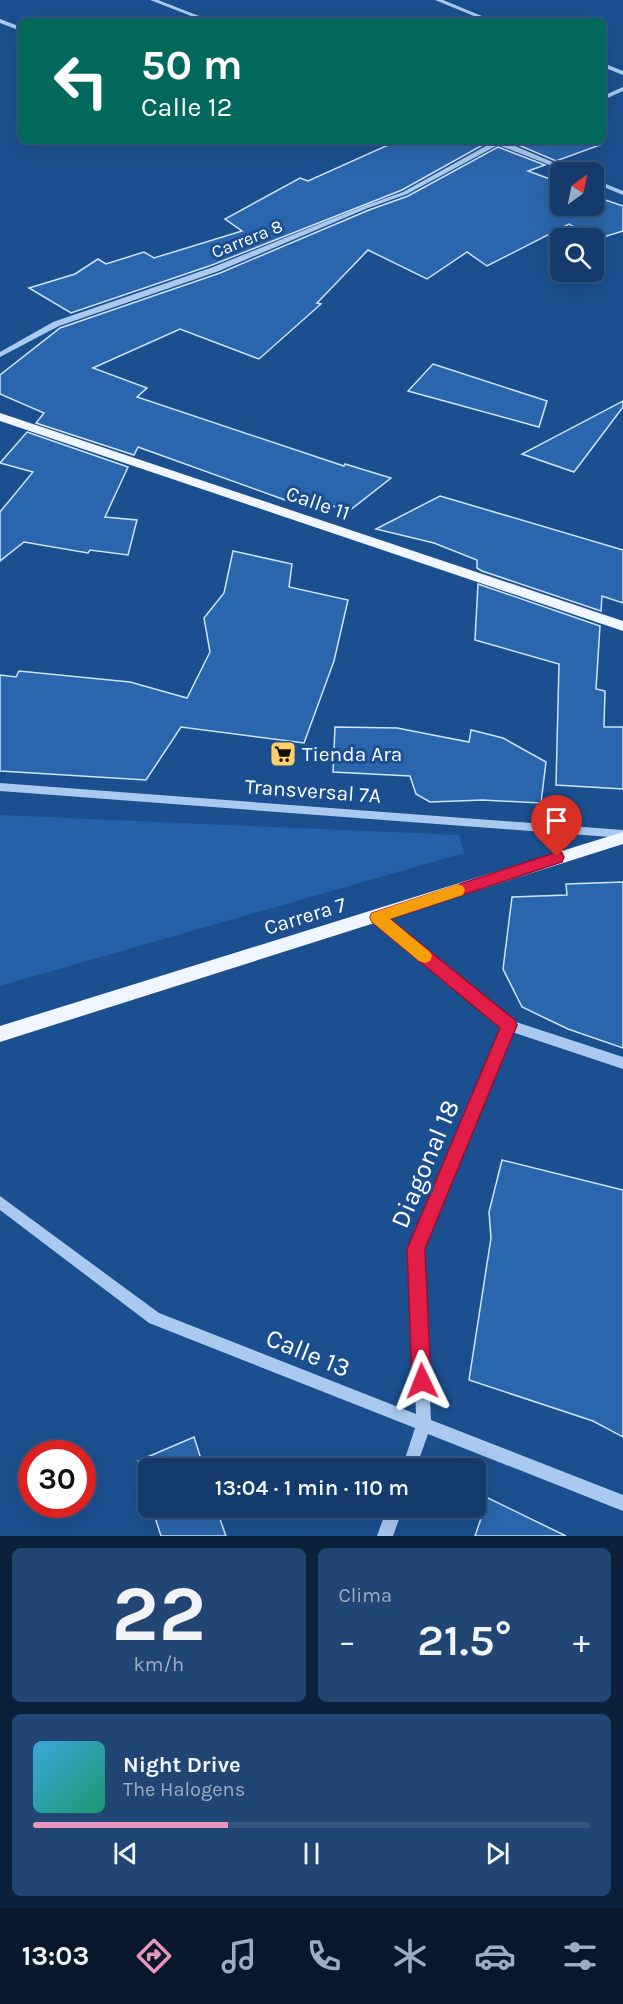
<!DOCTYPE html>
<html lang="es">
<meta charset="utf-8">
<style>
:root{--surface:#143b6b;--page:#214673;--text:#f1f3f6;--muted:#9dadc1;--line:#33557e;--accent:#e797bd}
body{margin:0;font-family:Karla,sans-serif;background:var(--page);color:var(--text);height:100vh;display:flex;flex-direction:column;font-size:22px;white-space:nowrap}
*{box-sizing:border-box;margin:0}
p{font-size:20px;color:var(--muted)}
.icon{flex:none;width:33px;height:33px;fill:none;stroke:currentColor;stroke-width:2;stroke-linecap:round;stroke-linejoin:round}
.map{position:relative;height:1536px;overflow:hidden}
.panel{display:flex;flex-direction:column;gap:12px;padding:12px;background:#0b203b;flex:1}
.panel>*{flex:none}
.guide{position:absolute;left:18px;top:18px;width:588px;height:126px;border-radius:9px;box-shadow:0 6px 24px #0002,0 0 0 2px var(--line);background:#00695c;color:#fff;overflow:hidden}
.needle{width:39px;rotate:33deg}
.controls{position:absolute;left:550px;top:162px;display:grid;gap:12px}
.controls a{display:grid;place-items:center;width:54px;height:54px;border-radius:9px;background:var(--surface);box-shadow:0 6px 24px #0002,0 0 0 2px var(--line);font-size:30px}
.speed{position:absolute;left:18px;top:1440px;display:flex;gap:12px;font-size:30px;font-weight:700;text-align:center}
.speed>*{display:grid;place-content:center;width:78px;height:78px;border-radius:50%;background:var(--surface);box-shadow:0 6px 24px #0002,0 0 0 2px var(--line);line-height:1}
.speed .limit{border:9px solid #d22;background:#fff;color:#111}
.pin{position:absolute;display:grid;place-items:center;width:51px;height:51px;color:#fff;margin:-62px -26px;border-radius:50% 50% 50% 0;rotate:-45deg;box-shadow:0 0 6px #0007}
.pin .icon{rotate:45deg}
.me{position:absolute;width:66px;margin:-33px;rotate:358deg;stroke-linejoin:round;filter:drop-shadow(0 0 4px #0008)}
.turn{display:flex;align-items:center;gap:21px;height:126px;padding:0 24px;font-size:27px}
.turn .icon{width:78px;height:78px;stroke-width:2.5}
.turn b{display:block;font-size:42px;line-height:51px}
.big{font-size:45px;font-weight:600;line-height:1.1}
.panel .card{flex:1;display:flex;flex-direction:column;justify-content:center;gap:9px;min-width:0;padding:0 21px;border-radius:9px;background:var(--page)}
.panel .dial{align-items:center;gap:0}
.dial b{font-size:78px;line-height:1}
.song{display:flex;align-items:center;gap:18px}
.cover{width:72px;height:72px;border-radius:9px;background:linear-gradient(135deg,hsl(200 70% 55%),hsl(160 70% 35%))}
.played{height:6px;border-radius:3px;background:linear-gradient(90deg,var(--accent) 35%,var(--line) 35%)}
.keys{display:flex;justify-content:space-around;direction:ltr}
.heat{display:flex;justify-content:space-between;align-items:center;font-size:33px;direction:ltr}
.panel .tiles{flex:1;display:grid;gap:12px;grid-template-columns:1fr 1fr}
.card:last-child{grid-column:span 2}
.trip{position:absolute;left:138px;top:1458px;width:348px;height:60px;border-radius:9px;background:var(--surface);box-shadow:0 6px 24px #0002,0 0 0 2px var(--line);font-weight:600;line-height:60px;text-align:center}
.dock{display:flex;height:96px;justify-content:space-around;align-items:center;background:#08182b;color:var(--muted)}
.dock .icon{width:42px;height:42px}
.dock .current{color:var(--accent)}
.dock b{font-size:27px;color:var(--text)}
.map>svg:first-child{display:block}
.green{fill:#2461a8}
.building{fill:#2a66ad;stroke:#cfe3fa;stroke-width:1.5}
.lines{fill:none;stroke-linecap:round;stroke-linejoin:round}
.minor{fill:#a9c9ee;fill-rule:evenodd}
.major{fill:#f0f6ff;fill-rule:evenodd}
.route{fill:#e11d48;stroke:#92132f;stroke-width:1.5}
.slow{fill:#f59e0b}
.labels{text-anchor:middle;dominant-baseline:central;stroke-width:6;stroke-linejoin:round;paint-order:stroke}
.far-street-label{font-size:18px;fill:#fff;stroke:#1b4f8f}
.street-label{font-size:21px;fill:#fff;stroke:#1b4f8f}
.poi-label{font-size:21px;fill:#fff;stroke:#1b4f8f;text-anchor:start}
.near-street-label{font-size:26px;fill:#fff;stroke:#1b4f8f}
</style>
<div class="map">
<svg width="623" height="1536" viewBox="0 0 623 1536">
<rect width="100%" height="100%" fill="#1b4f8f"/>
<path class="green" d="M0,815L459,835L464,853L0,986Z"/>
<g class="building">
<path d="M397,141H490L402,190L212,265L71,313L29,288L75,274L98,259L106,264L144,252L154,258L242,231L225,219L300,178L308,181Z"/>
<path d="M509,141H600V145L556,161Z"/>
<path d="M498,147L545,165L528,171L561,183V206H594V196L623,206V231L597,239L569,224L487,266L467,252L427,279L368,250L317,303L321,304L259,359L180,329L93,368L147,388L137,397L344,466L345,464L391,478L349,511L294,494L288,501L138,447L134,455L36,423L44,413L0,394V375L60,328L220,273L369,210L408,196Z"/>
<path d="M433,364L547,401L539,427L408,391Z"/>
<path d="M623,401V407L574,472L522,454Z"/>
<path d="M27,432L128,467L105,517L137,520L128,555L90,550L88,553L24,542L0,561V512L33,472L0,463Z"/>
<path d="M440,496L623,550V603L602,596L601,611L482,571L477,568V560L434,543L376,529Z"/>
<path d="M233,551L292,564L289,587L348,600L334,661L304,743L181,727L146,780L0,771V675L16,677L19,671L130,682L187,698L210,652L204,618L224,593Z"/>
<path d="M478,584L600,626L596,689L605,691L604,727H623V789L556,785L559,664L475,640Z"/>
<path d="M335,727L397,728L469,742L471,730L503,738L546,762L541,803L483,800L430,802L416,794L410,776L333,772Z"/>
<path d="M623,882V1048L568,1029L522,1007L503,969L512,897L567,895L566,884Z"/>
<path d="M502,1160L623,1190V1437L593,1421L469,1380L491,1238L489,1212Z"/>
<path d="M194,1437L204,1468H148V1496L138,1461Z"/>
<path d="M488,1498L566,1536H475Z"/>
<path d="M152,1508H216L226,1536H161Z"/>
</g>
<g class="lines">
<g class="minor">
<path d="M150,0H158L212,21H204Z"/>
<path d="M435,0H443L494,21H486Z"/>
<path d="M0,19L21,27V31L0,23Z"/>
<path d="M603,63L623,71V75L603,67Z"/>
<path d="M623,87V91L603,100V96Z"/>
<path d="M492,141H503L576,172H568L498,145L407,194L368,208L219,271L59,326L0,357V352L53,322L213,267L364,206L403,192L493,142Z"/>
<path d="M594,179L623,191V195L594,183Z"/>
<path d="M0,783L623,830V838L0,791Z"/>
<path d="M377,912L381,914L513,1021L623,1057V1069L512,1032L423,1249L431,1420L623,1495V1511L428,1434L416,1468H402L415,1428L149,1323L0,1210V1196L159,1313L416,1414L409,1249L502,1027L373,920L371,917L373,914Z"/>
<path d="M387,1508H403L393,1536H377Z"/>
</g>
<g class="major">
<path d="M0,413L623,621V631L0,421Z"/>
<path d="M623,832V844L0,1042V1026Z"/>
</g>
</g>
<path class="route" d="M557,852L562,853L564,857L562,862L390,919L515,1020L517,1025L425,1249L431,1381L428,1387L422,1390L415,1387L412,1381L407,1249L500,1028L372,922L370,917L372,913Z"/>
<path class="slow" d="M458,884L463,886L465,890L463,895L390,919L430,952L432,956L430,961L425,963L419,961L372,922L370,917L372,913Z"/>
<defs>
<symbol id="supermarket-square" viewBox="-11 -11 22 22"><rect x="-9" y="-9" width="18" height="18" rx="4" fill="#ffd166" stroke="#1b4f8f"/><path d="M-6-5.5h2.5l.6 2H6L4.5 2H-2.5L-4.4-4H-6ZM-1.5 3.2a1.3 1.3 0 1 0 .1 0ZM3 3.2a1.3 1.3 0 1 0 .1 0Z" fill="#111"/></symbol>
</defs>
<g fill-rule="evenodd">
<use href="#supermarket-square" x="268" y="739" width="30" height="30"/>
</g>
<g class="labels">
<g class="far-street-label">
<text transform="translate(247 239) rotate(-22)">Carrera 8</text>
</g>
<g class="street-label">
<text transform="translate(318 503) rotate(19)">Calle 11</text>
<text transform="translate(313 791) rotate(4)">Transversal 7A</text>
<text transform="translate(305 916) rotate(-17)">Carrera 7</text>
</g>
<g class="poi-label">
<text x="302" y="754">Tienda Ara</text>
</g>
<g class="near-street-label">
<text transform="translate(425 1164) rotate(-67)">Diagonal 18</text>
<text transform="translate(308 1353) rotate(22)">Calle 13</text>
</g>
</g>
</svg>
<div class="controls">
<a><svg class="needle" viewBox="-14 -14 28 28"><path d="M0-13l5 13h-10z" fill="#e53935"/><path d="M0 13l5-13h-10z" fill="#9dadc1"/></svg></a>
<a><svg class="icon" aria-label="search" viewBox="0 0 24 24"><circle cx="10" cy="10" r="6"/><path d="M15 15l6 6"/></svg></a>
</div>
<div class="speed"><div class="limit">30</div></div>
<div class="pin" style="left:557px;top:857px;background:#d93025"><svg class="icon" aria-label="arrive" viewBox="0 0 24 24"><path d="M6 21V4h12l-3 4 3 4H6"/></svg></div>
<svg class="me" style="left:422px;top:1381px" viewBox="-20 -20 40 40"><path d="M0-17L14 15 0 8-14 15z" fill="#e11d48" stroke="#fff" stroke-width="4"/></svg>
<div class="trip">13:04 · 1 min · 110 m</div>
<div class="guide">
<div class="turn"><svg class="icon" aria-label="left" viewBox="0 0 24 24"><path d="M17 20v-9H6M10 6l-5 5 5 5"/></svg><div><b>50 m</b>Calle 12</div></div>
</div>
</div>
<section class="panel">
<div class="tiles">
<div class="card dial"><b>22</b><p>km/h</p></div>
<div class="card"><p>Clima</p>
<div class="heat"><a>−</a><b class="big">21.5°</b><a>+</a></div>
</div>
<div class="card">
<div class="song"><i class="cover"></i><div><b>Night Drive</b><p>The Halogens</p></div></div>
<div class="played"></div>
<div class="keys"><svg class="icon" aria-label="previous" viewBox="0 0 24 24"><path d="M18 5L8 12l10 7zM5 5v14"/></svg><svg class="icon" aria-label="pause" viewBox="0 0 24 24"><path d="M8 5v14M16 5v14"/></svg><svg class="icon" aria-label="next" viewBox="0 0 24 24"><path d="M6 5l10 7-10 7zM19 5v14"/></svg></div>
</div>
</div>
</section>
<nav class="dock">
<b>13:03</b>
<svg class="icon current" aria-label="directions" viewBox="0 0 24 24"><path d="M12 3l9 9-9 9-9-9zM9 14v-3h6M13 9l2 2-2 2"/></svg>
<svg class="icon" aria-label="music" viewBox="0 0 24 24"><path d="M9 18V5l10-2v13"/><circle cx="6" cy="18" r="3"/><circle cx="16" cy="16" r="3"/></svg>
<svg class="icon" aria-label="phone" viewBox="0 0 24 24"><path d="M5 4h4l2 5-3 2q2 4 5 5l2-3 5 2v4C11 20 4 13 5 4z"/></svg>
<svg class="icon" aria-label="climate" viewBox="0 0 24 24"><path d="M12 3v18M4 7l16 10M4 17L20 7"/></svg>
<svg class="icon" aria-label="car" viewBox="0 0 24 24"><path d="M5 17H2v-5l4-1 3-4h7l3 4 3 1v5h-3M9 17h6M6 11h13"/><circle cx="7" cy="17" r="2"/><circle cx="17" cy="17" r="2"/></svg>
<svg class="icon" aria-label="filters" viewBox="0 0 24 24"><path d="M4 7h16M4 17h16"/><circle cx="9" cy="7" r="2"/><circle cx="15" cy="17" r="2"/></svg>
</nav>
